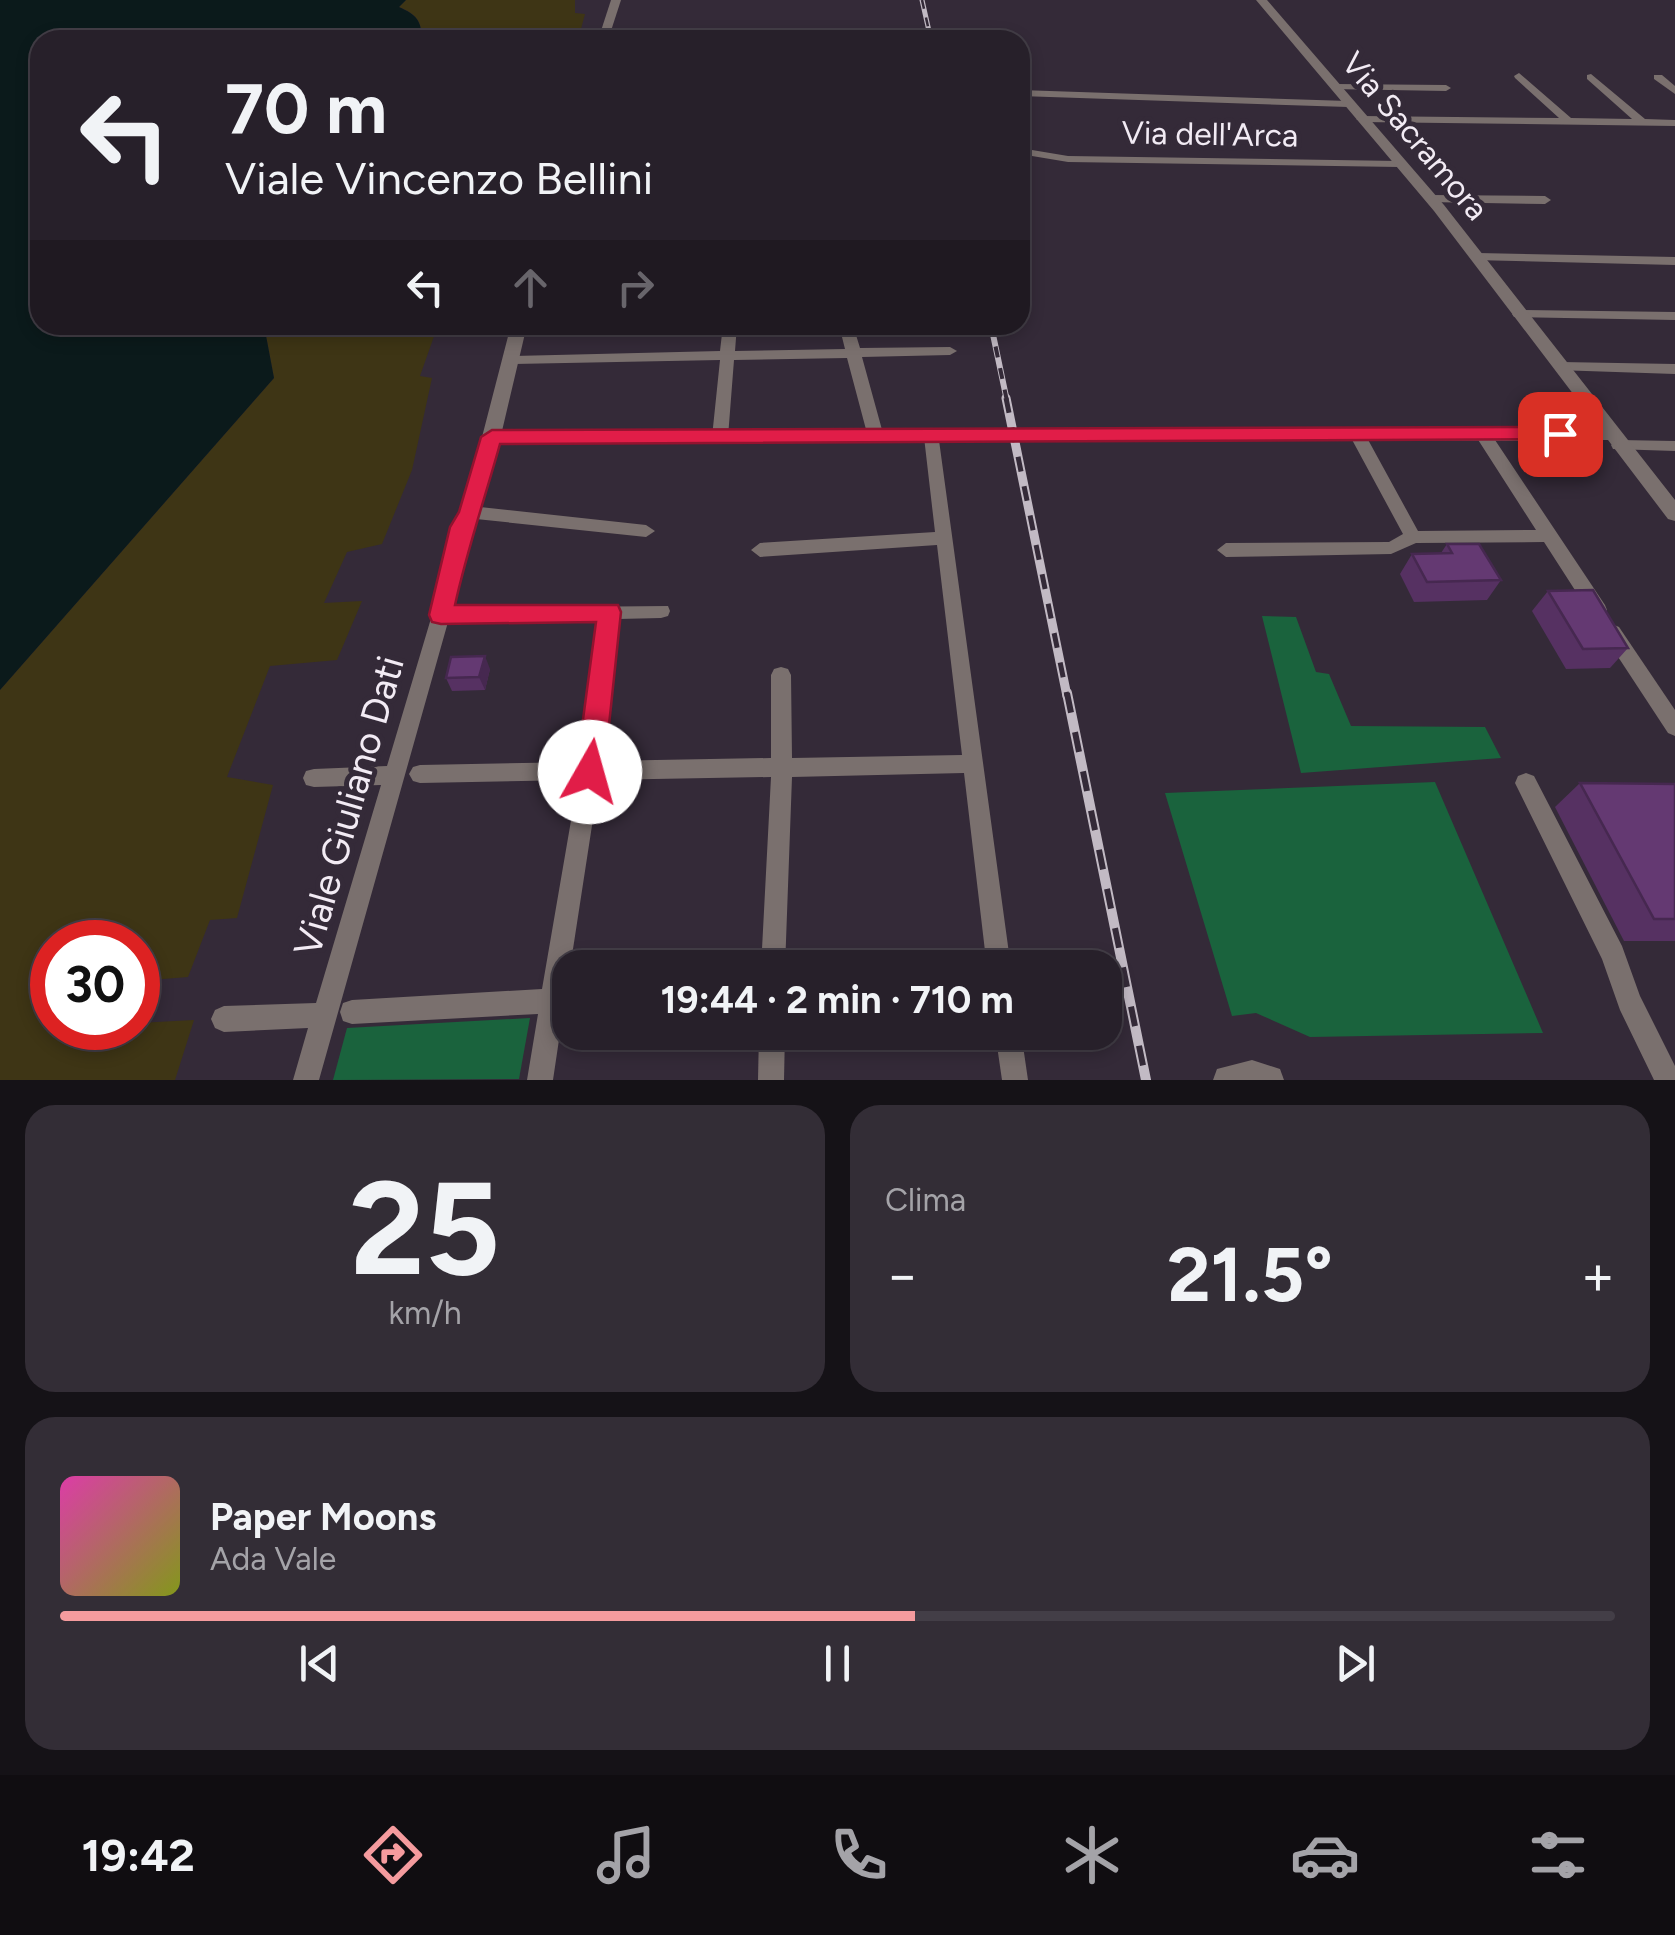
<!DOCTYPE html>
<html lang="it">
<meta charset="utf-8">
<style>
:root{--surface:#27202a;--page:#332d36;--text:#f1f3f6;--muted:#a4a3a8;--line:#433e47;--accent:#f59b9e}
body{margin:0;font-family:Figtree,sans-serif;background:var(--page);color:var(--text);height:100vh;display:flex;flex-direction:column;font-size:38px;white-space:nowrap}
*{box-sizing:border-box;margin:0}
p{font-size:32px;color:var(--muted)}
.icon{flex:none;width:55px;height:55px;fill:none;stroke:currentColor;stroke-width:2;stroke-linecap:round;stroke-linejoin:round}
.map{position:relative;height:1080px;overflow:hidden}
.sheet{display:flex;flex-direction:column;gap:25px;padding:25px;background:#151217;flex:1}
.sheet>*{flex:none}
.banner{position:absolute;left:30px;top:30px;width:1000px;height:305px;border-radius:30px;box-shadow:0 5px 15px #0003,0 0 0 2px var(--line);background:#27202a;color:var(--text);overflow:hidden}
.speed{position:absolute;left:30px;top:920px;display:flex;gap:20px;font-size:50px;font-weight:700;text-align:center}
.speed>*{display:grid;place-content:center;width:130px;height:130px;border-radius:50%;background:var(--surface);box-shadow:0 5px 15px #0003,0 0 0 2px var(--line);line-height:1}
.speed .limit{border:15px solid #d22;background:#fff;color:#111}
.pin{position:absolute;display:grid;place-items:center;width:85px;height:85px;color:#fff;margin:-42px;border-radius:20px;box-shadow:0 5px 15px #0006}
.me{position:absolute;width:110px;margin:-55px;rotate:7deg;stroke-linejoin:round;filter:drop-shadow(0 0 8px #0008)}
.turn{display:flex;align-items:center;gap:35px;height:210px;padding:0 30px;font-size:45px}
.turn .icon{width:130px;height:130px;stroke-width:2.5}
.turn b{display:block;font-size:70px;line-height:85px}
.lanes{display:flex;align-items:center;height:95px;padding:0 30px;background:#0003;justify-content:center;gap:50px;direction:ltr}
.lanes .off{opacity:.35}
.big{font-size:75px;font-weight:700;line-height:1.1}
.sheet .tile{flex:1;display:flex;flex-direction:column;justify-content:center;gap:15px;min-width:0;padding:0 35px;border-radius:30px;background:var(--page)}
.sheet .dial{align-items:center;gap:0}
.dial b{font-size:130px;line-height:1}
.song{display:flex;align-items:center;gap:30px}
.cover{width:120px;height:120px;border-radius:15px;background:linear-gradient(135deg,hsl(320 70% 55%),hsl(70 70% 35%))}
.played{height:10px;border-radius:5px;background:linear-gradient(90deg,var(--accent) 55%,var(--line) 55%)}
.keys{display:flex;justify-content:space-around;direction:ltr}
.heat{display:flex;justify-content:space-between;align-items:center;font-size:55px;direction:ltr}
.sheet .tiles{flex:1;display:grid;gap:25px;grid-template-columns:1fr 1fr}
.tile:last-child{grid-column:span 2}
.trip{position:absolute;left:552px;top:950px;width:570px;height:100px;border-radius:30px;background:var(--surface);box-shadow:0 5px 15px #0003,0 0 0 2px var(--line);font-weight:700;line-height:100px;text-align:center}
.tab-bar{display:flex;height:160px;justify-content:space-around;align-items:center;background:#100d11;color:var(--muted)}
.tab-bar .icon{width:70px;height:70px}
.tab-bar .selected{color:var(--accent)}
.tab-bar b{font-size:45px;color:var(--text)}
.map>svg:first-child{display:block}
.green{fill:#1a633d}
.sand{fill:#3e3515}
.water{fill:#0b1a1b}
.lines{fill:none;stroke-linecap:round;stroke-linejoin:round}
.minor{fill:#7a706e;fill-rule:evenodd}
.tertiary{fill:#7a706e;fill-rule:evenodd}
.rail-far3-casing{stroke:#c2bac4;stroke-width:5}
.rail-far2-casing{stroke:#c2bac4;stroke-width:6}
.rail-far1-casing{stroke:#c2bac4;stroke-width:9}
.rail-casing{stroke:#c2bac4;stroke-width:10}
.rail-far3{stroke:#342a38;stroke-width:2.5;stroke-dasharray:9;stroke-linecap:butt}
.rail-far2{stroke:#342a38;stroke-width:4;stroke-dasharray:11;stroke-linecap:butt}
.rail-far1{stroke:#342a38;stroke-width:5;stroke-dasharray:15;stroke-linecap:butt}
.rail{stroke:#342a38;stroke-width:6;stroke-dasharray:20;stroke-linecap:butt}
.wall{fill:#563162}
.shaded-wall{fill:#462850}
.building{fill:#643972;stroke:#462850;stroke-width:2.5}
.route{fill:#e11d48;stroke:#92132f;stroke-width:2.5}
.labels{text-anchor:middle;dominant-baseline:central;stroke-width:10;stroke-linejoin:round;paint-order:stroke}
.far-street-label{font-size:32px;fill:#f2ebf4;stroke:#342a38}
.street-label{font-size:38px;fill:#f2ebf4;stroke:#342a38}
</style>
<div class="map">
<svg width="1675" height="1080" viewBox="0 0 1675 1080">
<rect width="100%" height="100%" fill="#342a38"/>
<g class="green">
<path d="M1262,616L1296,617L1316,672L1329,674L1351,726L1485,727L1501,758L1301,773Z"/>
<path d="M1435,782L1543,1033L1310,1037L1256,1013L1232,1016L1165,793Z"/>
<path d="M530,1018L519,1079L333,1080L347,1028Z"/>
</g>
<g class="sand">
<path d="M406,0H575V13L585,14L578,40H421C423,21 416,14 399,7Z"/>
<path d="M264,325H438L420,376L432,378L412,470L382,544L347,552L324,603L362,601L337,660L270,666L227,777L273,785L237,918L210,920L188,977L138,981V942H52V1028H138V1023L194,1020L175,1080H0V690L274,378Z"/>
</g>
<path class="water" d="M0,0H406L399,7C417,15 421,20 422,39L40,40V325H264L274,378L0,690Z"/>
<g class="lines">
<g class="minor">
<path d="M1519,73L1571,118L1632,119L1587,79V75L1591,74L1645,119L1675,120V126L1361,122L1356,119L1361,116L1559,118L1515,78L1514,76Z"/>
<path d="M1654,75H1662L1675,86V94L1654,79Z"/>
<path d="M1335,84L1446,85L1451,88L1446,91L1331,89V85Z"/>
<path d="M1020,90L1348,101L1353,104L1348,107L1020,96Z"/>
<path d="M1020,148L1068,156L1399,161L1405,164L1399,167L1068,162L1020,154Z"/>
<path d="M1431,195L1545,196L1551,200L1545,204L1427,202V196Z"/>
<path d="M1478,253L1675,257V265L1473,260L1471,257Z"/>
<path d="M1519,310L1675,312V320L1514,317L1512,314Z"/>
<path d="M723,325H737L735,351L845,349L839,325H853L860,348L950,347L957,351L950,355L862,357L884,437L876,442L868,437L847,358L734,360L728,437L720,442L712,437L720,360L514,364L507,360L514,356L720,351Z"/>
<path d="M1561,362L1675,364V374L1556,370V364Z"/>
<path d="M1483,430L1489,431L1605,605L1607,610L1605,615H1591L1544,542L1416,543L1391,554L1226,557L1217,550L1226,543L1389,542L1403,534L1350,436L1358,431L1366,436L1418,531L1536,530L1475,435Z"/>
<path d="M491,432L499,437L480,507L646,525L655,531L646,537L476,519L458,573L451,608L668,606L670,611L668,616L661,618L618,619L602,761L771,758V675L774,669L781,667L788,669L791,675L792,758L962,755L937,545L760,557L751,550L760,543L935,532L924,437L932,432L938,433L1011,968H987L964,773L792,777L785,968H761L771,777L599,780L567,988H570V1012L563,1013L553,1080H527L538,1014L352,1024L343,1021L340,1012L343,1003L352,1000L542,989L578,780L420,783L413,781L409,774L413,767L420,765L581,762L599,619L448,622L319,1080H293L308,1028L224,1032L215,1028L211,1019L215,1010L224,1006L316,1003L381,785L314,787L306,785L303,778L306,771L314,769L387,766L432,615L440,573L464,507L483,437Z"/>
<path d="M1619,440L1675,441V451L1613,449L1611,445Z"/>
<path d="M1612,624L1619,627L1675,710V736L1668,733L1605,637L1603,632L1605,627Z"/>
<path d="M1526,773L1534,776L1622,946L1640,996L1675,1066V1080H1654L1620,1010L1602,959L1515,783L1518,776Z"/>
<path d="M759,1032H785L784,1080H758Z"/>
<path d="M995,1032H1021L1028,1080H1002Z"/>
</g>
<g class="tertiary">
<path d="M611,0H621L608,40H598Z"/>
<path d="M1256,0H1267L1444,205L1675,500V521L1668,519L1608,440L491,443L482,437L511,325H527L502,431L1599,428L1434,211Z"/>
<path d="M1252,1060L1280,1069L1284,1080H1213L1217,1069Z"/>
</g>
<defs>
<path id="rail-far3" d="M922,0L931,40"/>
<path id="rail-far2" d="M991,325L1007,401"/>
<path id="rail-far1" d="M1006,398L1067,696"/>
<path id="rail" d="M1067,693L1146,1080"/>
</defs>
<use href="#rail-far3" class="rail-far3-casing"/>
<use href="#rail-far2" class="rail-far2-casing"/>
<use href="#rail-far1" class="rail-far1-casing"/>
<use href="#rail" class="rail-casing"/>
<use href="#rail-far3" class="rail-far3"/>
<use href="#rail-far2" class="rail-far2"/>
<use href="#rail-far1" class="rail-far1"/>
<use href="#rail" class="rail"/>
</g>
<g class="wall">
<path d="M1447,544L1501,580L1487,600L1414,602L1400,574L1412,554L1441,553Z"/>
<path d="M1548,591L1628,648L1610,668L1566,669L1532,611Z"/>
<path d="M490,669L485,690L452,691L446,678Z"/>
<path d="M1580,783L1675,784V941H1624L1555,807Z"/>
</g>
<path class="shaded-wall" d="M485,656L490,669L485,690L479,677Z"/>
<g class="building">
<path d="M1447,544H1479L1501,580L1427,582L1412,554L1452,553Z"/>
<path d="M1593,590L1628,648L1583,649L1548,591Z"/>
<path d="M485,656L479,677L446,678L451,657Z"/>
<path d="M1580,783L1675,784V919H1654Z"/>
</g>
<path class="route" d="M1560,427L1568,429L1571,434L1568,439L500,444C485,498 467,550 455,605H618L621,612L604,772L599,780L590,784L580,780L576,772L596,622L441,624L432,622L429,615L450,527L459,512L481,437L492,430Z"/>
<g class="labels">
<g class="far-street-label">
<text transform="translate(1210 134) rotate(1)">Via dell'Arca</text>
<text transform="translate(1415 136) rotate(50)">Via Sacramora</text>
</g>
<g class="street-label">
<text transform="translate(349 806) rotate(-74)">Viale Giuliano Dati</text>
</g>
</g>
</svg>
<div class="speed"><div class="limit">30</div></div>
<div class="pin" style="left:1560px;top:434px;background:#d93025"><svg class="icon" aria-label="arrive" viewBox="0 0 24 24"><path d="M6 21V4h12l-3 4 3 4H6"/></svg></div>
<svg class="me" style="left:590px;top:772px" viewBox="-20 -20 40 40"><circle r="19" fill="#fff"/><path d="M0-13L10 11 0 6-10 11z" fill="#e11d48"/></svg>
<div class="trip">19:44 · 2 min · 710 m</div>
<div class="banner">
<div class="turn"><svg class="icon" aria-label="left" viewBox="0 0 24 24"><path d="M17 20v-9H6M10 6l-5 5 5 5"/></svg><div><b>70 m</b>Viale Vincenzo Bellini</div></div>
<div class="lanes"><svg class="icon" aria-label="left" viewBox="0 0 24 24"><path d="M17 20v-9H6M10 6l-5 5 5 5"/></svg><svg class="icon off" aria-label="ahead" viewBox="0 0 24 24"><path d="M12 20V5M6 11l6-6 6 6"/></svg><svg class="icon off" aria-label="right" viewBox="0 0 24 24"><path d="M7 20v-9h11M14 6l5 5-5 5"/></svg></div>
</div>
</div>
<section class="sheet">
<div class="tiles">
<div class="tile dial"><b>25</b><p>km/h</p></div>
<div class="tile"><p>Clima</p>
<div class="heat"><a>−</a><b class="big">21.5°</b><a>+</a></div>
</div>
<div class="tile">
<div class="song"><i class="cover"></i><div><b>Paper Moons</b><p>Ada Vale</p></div></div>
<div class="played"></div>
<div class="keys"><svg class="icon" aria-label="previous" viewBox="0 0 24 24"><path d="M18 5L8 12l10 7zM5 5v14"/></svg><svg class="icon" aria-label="pause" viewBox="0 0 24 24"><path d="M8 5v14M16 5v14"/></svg><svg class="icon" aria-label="next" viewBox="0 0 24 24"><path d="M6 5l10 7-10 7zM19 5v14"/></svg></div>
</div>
</div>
</section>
<nav class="tab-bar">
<b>19:42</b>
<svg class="icon selected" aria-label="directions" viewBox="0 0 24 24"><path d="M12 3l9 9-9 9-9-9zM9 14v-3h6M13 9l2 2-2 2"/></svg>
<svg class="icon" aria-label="music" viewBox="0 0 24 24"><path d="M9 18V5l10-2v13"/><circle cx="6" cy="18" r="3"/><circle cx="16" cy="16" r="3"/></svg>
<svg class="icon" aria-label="phone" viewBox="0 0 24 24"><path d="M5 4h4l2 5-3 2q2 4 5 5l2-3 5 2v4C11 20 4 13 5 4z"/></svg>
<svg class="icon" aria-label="climate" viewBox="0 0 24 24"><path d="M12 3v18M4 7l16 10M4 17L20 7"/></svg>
<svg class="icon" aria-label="car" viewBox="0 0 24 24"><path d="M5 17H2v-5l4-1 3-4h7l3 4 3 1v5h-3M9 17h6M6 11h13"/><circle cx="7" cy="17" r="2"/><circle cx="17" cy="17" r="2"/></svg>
<svg class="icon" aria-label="filters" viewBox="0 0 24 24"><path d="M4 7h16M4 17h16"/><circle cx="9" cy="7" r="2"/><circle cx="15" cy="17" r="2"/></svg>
</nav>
